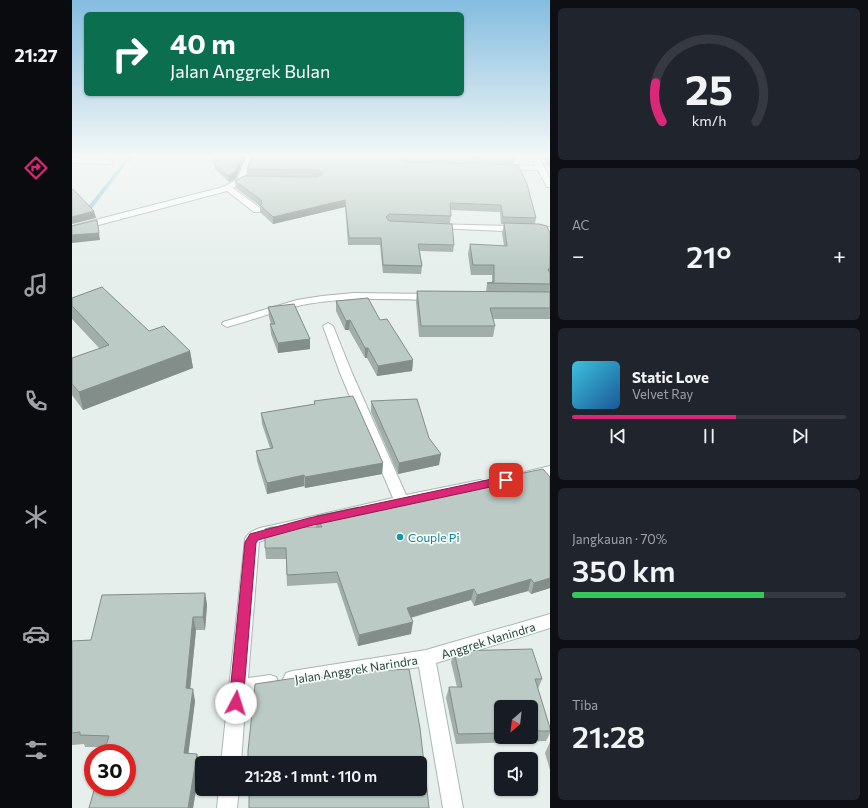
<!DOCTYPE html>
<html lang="id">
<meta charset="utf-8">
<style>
:root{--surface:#171b24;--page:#20242c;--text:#f1f3f6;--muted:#9ea1a6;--line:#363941;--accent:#db2777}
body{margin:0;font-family:Commissioner,sans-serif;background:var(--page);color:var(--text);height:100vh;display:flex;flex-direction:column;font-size:15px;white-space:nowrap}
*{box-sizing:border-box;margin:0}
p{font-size:13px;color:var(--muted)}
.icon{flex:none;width:22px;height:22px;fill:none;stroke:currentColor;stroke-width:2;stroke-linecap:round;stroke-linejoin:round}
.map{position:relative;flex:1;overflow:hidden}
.panel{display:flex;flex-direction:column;gap:8px;padding:8px;background:#0d0f14;width:318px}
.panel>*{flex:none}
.guide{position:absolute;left:12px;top:12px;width:380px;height:84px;border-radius:6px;box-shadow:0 1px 3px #0004;background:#0b6e4f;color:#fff;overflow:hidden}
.needle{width:26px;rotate:208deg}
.fabs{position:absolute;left:422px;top:700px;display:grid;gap:8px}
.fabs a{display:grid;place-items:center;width:44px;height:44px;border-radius:6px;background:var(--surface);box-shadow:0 1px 3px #0004;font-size:20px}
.speed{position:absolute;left:12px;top:744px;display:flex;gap:8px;font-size:20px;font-weight:700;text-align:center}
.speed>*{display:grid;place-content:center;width:52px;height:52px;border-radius:50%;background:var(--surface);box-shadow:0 1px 3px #0004;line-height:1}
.speed .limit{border:6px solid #d22;background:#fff;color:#111}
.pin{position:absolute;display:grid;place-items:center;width:34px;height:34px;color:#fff;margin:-17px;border-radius:8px;box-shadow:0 2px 6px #0006}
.me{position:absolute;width:44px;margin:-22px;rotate:5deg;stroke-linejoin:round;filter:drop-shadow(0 0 3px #0008)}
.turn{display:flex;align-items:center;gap:14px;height:84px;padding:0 20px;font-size:18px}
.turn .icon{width:52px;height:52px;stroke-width:2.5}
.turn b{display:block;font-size:28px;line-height:34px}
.big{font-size:30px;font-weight:600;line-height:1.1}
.panel .tile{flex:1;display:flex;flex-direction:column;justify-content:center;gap:6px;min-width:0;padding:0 14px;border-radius:6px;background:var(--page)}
.panel .dial{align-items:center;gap:0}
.dial svg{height:104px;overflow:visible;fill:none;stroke:var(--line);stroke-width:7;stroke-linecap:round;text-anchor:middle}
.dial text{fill:var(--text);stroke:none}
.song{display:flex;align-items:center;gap:12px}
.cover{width:48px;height:48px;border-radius:6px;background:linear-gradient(135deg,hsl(190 70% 55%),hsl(210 70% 35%))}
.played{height:4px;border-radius:2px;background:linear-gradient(90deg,var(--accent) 60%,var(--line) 60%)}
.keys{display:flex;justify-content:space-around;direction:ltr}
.heat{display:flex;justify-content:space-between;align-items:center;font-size:22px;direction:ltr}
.charge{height:6px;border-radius:3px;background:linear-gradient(90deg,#34c759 70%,var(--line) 0)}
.trip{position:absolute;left:123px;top:756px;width:232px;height:40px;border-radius:6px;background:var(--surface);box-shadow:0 1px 3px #0004;font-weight:600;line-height:40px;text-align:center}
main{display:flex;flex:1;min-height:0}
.tabs{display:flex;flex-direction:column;width:72px;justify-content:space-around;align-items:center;background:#090b0e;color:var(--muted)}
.tabs .icon{width:28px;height:28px}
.tabs .current{color:var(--accent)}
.tabs b{font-size:18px;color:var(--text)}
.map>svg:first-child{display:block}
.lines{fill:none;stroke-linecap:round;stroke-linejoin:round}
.stream{fill:#8ec9d4;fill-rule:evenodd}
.minor-casing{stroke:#a8b8b2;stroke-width:2}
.minor{fill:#fff;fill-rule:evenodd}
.wall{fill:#a1aea9;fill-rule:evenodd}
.shaded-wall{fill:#838d89}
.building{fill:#bbcac4;stroke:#838d89}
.route{fill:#db2777;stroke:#8e194d}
.culture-dot{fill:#0f9aa8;stroke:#f7fbf9;stroke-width:1.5}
.labels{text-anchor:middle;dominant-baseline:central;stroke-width:3.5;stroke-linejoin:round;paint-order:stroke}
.near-culture-label{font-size:12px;fill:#0d838f;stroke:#f7fbf9;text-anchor:start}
.near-street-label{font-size:12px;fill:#24423a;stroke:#f7fbf9}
</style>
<main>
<nav class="tabs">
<b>21:27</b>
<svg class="icon current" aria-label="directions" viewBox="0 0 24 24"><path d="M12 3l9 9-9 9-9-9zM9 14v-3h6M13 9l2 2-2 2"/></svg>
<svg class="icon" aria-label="music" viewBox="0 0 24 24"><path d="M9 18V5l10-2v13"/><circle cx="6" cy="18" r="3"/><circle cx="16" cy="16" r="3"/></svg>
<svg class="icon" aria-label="phone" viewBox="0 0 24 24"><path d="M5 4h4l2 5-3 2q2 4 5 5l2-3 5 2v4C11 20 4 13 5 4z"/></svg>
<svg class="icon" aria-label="climate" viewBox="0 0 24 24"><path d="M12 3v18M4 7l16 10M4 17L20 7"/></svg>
<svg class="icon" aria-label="car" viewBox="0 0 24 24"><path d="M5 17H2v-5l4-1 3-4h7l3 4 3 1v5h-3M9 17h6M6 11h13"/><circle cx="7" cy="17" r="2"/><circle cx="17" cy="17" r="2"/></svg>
<svg class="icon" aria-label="filters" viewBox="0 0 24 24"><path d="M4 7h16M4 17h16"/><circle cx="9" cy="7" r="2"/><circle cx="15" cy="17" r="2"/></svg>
</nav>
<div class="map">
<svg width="478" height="808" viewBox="0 0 478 808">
<rect width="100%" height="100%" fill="#e6efeb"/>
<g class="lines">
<path class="stream" d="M59,155H63L54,164L14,216H10V214L52,162Z"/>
<defs>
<g id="minor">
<path d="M175,155H181L172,181L161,188L188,208V212H182L155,191L0,232V226L151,187L165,180Z"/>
<path d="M460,155H466L478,179V187H475L466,170L431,169L427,167L431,165L464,166Z"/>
<path d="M0,159L38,160L41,162L38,164L0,163Z"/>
<path d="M360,224L478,227V233L363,228L359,226Z"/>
<path d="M282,293L361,294L366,297L361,300C319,299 276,297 235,304C208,309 182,320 155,327L150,324L151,322L225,300L250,296Z"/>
<path d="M256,323L261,326L280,373L334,495L408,480L413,482L415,485L413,488L408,490L202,536L187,542L176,678L198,675L204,677L207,683L204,689L174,695L169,763H149L173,539C178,529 191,527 202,525L321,498L268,373L251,326Z"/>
<path d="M478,466V476L458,480L453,478L451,475L453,472Z"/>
<path d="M478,614V628L364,663L391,808H371L347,667L220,687L214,685L211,679L214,673L220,671L354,650Z"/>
<path d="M147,789H167L165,808H145Z"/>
</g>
</defs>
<use href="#minor" class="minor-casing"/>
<use href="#minor" class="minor"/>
</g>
<g class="wall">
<path d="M180,155H442L443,158L442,164L333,162L464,218L463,224L478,233V319H421L423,326L421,337H347L344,302L345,291L414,292L415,283L420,282V275H399L396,254L398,244L432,246L430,233L432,224H429L428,212L378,210L379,216L378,223L330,222L382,245L381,252L348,251L350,266L349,274L311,273L308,245H276L273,207L201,224L188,212V206L164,188L163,181L245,177L175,176V169Z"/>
<path d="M470,155H478V166H476Z"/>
<path d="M142,163L164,179L157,182L143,169Z"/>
<path d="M0,298L77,331L118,351L121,368L11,410L0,395V358L28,349L0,319Z"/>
<path d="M264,301L308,320L341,360L340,371L305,376L295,358H293L277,330H273L264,311Z"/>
<path d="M196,307L238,349L206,353L199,334L198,324H199L197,317Z"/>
<path d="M242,401L311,463L310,474L233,488L232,486L195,494L185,461L184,451L198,448L190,424L189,413L242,404Z"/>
<path d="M299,401L357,438L367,465L326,474L299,412Z"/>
<path d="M393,485L478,588L459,594L456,591L402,606L399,600L339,618V634L286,646L265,583L215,586L214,559H194L193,548L244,527V516L290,513L392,490Z"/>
<path d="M133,593L135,605L133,630H124L118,689L123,701L116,754H125L128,766L121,808H17L34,747H13L12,744L0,745V641L19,640Z"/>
<path d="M382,651L470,679L466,689L478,728V733L474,741L384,744L374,698L377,687H385L379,662ZM429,707H459V737H429Z"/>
<path d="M478,742V770L473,753Z"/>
</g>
<g class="shaded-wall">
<path d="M171,155H174L164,179L157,182L156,176Z"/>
<path d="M334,155L333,162L328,166V159Z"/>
<path d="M273,200V207L201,224V217Z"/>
<path d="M22,211L24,218L0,224V217Z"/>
<path d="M25,220L28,240L0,243V235Z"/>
<path d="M278,320L277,330H273L274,321Z"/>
<path d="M238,339V349L206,353V343Z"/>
<path d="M293,348H296L295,358H293Z"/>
<path d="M118,351L121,368L11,410L7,392Z"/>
<path d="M341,360L340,371L305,376L306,366Z"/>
<path d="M369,454L367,465L326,474L327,463Z"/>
<path d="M311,463L310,474L233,488V477Z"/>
<path d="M232,475V486L195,494V483Z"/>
<path d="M478,578V588L459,594L462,583Z"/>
<path d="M459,579L456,591L402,606L405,595Z"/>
<path d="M402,589L399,600L333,619L335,608Z"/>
<path d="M133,593L135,605L133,630L131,617Z"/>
<path d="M121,617L124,630L117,701L114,688Z"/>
<path d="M341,622L339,634L286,646L287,635Z"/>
<path d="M121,689L123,701L115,765L112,753Z"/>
<path d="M125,754L128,766L121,808H116Z"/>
</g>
<g class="building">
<path d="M143,155H171L163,172L156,176L142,163Z"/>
<path d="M180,155H442L443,158L334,155L328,159L334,162L446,165L455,184L464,218L431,217L429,205L378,203L379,216L317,214L314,217L317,221L380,224L382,245L346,244L350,266L311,265L309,238H277L273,200L201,217L188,205L190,204L189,200L163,181L172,176L245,177L250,175V172L245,170L175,169Z"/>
<path d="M0,189H1L22,211L0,217Z"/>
<path d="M25,220L27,233L0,235V226Z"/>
<path d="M432,223L467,224L475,226L478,233V269H476L478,273V284L415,283L422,282V265H401L398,244L435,246Z"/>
<path d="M30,287L77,331L92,326L118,351L7,392L0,384V358L37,345L0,306V298Z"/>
<path d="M345,291L478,292V308H418L423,326H349Z"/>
<path d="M296,298L308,320L315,319L341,360L306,366L296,348H293L278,320L274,321L264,301Z"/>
<path d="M222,304L238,339L206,343L198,324H203L196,307Z"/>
<path d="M281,396L311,463L233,477L232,475L195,483L184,451L201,448L189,413L243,404L242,401Z"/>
<path d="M345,399L357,438L369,454L327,463L299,401Z"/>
<path d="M471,469L478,477V578L462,583L459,579L405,595L402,589L335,608L341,622L287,635L265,572L215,575L214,548H193V529L200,527H250L244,516L287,507L290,513L333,500L334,503L396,489L393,485Z"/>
<path d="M133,593L131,617H121L114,688L121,689L112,753L125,754L116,808H17L23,787H55V753H32L37,736L8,735V732L0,733V641L19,640L30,595Z"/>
<path d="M460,649L470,679H463L478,728V731H459V707H429V733L386,734L377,687H390L382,651Z"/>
<path d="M337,669L348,728L357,808H177V789H348V763H176V751L183,684L230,677L266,678V673Z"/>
</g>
<linearGradient id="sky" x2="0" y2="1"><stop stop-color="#84bce0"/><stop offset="0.58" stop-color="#f4f8f6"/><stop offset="1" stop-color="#f4f8f6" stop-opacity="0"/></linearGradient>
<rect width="478" height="268" fill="url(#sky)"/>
<path class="route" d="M434,476L437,477L439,480L437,483L237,526L186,540L184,543L171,703L169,708L164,710L159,708L157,703L173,542L178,534L237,518Z"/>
<circle class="culture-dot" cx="328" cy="537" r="4"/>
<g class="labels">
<g class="near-culture-label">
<text x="336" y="537">Couple Pi</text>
</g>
<g class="near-street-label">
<text transform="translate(416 640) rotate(-17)">Anggrek Nanindra</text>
<text transform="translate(284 669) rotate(-9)">Jalan Anggrek Narindra</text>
</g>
</g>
</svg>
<div class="fabs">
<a><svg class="needle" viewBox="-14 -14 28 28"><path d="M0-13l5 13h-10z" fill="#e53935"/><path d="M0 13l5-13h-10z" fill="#9ea1a6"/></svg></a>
<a><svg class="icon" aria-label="sound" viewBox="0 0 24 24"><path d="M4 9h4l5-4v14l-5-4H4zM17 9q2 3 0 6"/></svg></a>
</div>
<div class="speed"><div class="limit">30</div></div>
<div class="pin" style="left:434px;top:480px;background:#d93025"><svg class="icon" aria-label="arrive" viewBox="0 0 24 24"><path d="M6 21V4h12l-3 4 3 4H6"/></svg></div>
<svg class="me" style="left:164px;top:703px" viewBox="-20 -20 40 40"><circle r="19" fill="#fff"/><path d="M0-13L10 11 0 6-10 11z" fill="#db2777"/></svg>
<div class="trip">21:28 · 1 mnt · 110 m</div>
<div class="guide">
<div class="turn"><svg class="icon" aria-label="right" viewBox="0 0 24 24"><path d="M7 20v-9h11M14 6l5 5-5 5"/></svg><div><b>40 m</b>Jalan Anggrek Bulan</div></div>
</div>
</div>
<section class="panel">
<div class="tile dial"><svg viewBox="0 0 100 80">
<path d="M14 69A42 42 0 1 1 86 69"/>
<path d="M14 69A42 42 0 0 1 9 39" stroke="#db2777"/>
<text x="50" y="56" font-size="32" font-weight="700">25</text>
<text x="50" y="72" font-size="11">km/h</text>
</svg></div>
<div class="tile"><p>AC</p>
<div class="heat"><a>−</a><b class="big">21°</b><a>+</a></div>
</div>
<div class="tile">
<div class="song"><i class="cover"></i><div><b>Static Love</b><p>Velvet Ray</p></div></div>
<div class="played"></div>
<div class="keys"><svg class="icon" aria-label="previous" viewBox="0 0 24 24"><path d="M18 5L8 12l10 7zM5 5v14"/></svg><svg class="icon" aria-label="pause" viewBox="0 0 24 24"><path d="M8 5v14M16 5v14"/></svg><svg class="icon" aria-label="next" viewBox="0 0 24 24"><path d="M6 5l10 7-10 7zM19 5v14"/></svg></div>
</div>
<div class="tile"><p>Jangkauan · 70%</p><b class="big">350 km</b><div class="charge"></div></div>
<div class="tile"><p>Tiba</p><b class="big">21:28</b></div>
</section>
</main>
